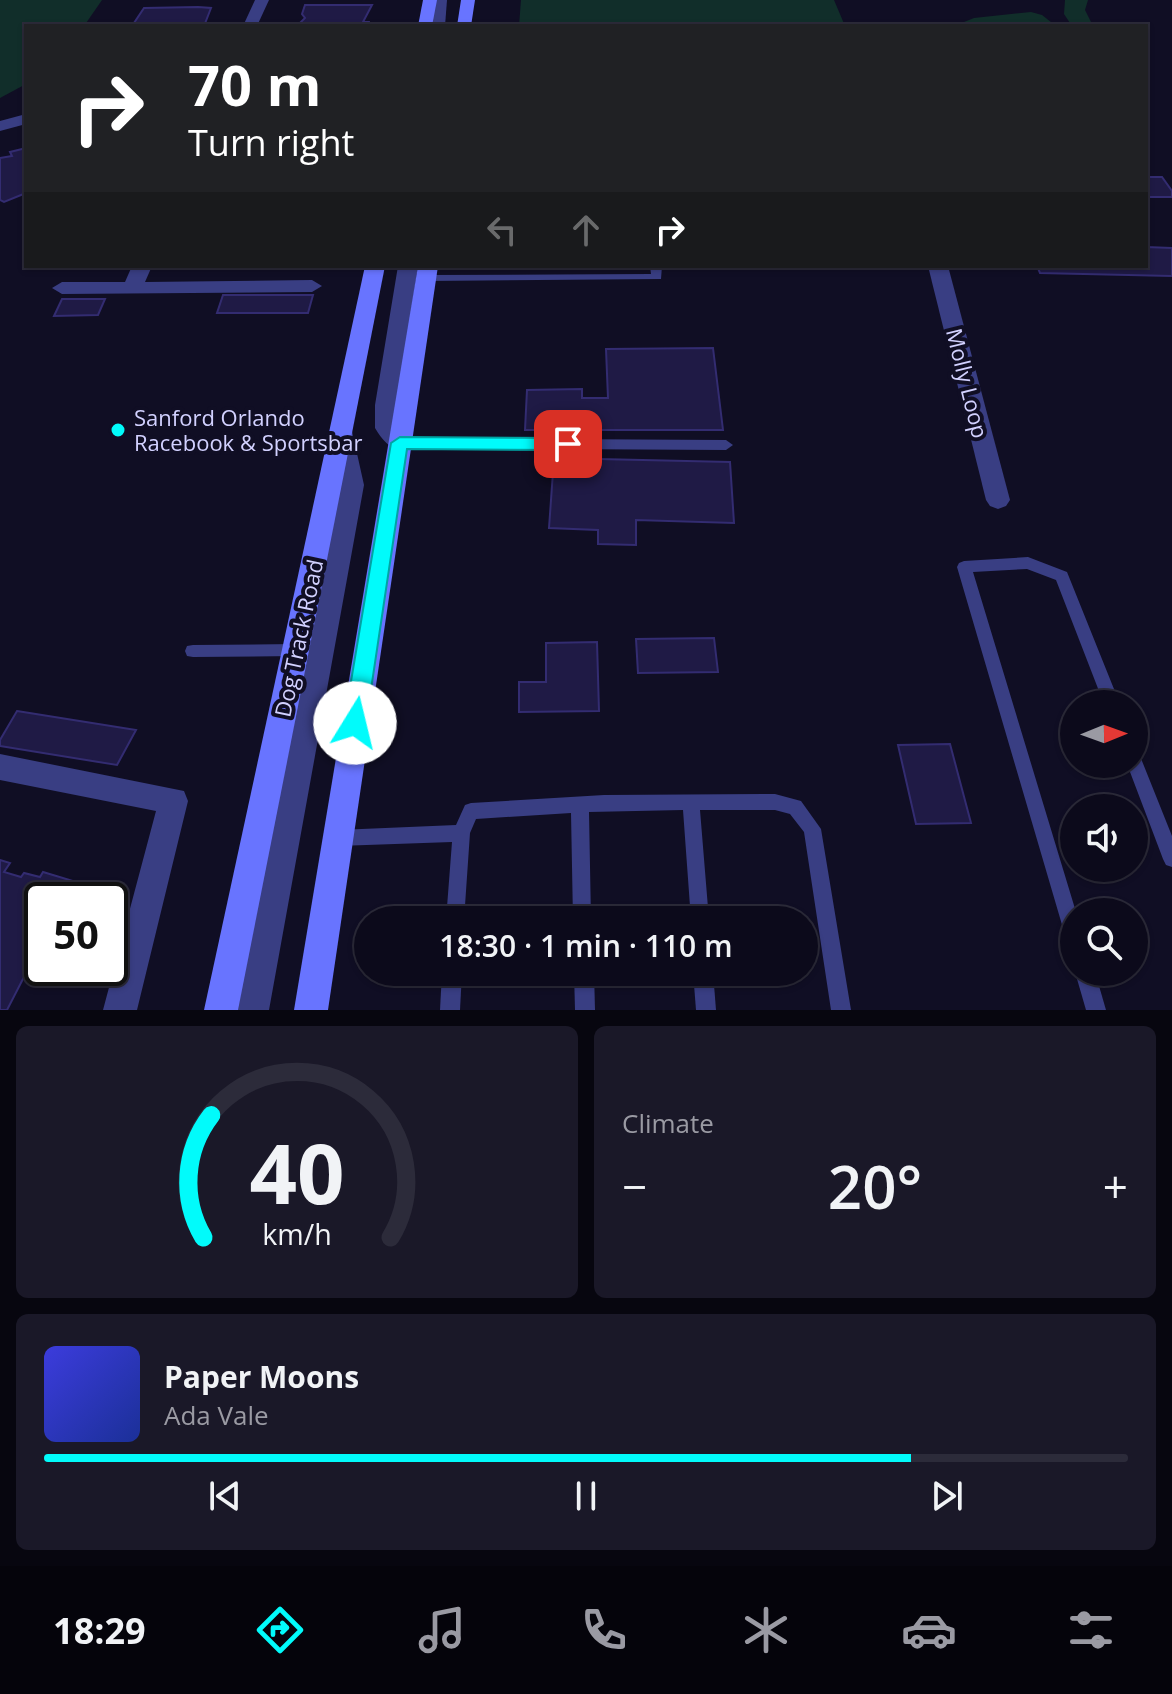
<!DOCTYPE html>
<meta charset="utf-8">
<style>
:root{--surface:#0c0a1b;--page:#1a1828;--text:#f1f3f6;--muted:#9a9aa3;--line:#2c2b3a;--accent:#01fbfb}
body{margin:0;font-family:"Open Sans",sans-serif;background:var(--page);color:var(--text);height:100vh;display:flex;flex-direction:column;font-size:30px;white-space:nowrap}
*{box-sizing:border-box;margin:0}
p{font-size:26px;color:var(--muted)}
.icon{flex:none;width:44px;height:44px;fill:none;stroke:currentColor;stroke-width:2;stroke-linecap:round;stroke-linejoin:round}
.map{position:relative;height:1010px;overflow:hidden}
.details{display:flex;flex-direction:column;gap:16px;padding:16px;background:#07060f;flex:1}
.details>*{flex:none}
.hud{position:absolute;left:24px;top:24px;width:1124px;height:244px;border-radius:0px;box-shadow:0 2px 6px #0004,0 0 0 2px var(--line);background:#202124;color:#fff;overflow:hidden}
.needle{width:52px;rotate:89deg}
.tools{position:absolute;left:1060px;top:690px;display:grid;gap:16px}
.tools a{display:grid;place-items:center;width:88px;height:88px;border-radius:50%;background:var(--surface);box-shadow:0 2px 6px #0004,0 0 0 2px var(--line);font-size:40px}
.speed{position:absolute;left:24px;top:882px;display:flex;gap:16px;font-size:40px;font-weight:700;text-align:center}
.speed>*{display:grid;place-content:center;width:104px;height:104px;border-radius:50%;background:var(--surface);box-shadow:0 2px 6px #0004,0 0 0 2px var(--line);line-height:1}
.speed .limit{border:4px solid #111;border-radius:12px;background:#fff;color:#111}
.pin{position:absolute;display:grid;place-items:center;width:68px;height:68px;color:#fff;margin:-34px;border-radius:16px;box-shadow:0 4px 12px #0006}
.me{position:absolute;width:88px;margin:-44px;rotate:9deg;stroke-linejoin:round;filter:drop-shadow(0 0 6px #0008)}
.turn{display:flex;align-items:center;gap:28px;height:168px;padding:0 32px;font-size:36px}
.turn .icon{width:104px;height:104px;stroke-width:2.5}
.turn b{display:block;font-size:56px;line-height:68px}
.lanes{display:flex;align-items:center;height:76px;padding:0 32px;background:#0003;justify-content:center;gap:40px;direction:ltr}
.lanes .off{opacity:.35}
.big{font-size:60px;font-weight:600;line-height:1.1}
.details .tile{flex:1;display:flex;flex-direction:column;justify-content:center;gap:12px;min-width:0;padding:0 28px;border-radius:12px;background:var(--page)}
.details .dial{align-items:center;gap:0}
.dial svg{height:208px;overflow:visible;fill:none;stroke:var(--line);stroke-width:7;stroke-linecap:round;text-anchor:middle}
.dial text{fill:var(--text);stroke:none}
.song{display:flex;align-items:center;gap:24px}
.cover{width:96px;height:96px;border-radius:12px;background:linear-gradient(135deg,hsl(240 70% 55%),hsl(230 70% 35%))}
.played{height:8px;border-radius:4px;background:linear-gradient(90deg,var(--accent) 80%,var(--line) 80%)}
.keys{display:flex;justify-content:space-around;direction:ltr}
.heat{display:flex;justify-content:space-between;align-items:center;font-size:44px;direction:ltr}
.details .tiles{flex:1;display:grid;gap:16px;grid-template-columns:1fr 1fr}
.tile:last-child{grid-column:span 2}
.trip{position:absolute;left:354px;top:906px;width:464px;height:80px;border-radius:40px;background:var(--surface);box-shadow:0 2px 6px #0004,0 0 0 2px var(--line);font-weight:600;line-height:80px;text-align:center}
.dock{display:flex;height:128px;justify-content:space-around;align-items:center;background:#05040b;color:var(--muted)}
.dock .icon{width:56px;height:56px}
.dock .current{color:var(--accent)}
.dock b{font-size:36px;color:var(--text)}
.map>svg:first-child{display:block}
.green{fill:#112e2a}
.building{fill:#1f1a45;stroke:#332c71;stroke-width:2}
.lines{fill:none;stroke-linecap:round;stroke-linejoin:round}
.lane{fill:#393e83;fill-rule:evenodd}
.street{fill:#393e83;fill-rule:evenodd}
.secondary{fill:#6874ff;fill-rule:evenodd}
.route{fill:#01fbfb;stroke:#01a3a3;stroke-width:2}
.poi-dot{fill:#01fbfb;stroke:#100e24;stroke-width:3}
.labels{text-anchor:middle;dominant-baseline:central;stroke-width:8;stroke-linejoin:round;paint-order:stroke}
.street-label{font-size:22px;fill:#d2d1ff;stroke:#100e24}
.poi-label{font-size:22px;fill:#d2d1ff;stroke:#100e24;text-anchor:start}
</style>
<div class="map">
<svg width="1172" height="1010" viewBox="0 0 1172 1010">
<rect width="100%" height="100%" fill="#100e24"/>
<g class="green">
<path d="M0,0H102L84,26H26V84L0,98Z"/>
<path d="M521,0H834L845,26H519Z"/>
<path d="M1065,0H1088L1085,10L1093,26H1072L1064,14Z"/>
<path d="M1031,12L1042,15L1056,26H954L974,18Z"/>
</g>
<g class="building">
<path d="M305,5H372L363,22H369L370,26H297L305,18L302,14Z"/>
<path d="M198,7L211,8L204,26H132L144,8Z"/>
<path d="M26,148V193L4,202L0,200V158L12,156L10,152Z"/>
<path d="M1146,177H1162L1172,191V197H1146Z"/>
<path d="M1146,247L1172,248V276L1040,273L1037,266H1146Z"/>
<path d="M223,295H313L308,313H217Z"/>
<path d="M62,299H105L98,315L54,316Z"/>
<path d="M713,348L723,430H525L527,390L582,389V398H608L606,349Z"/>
<path d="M554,458L730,462L734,523L636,520V545L598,544V530L549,528Z"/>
<path d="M714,638L718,672L638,673L636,639Z"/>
<path d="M597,642L599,711L519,712V682H546V643Z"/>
<path d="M17,711L136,730L117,765L0,746V740Z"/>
<path d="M950,744L971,823L916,824L898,745Z"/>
<path d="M0,860L10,863L4,872L21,877L24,873L40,877L43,872L83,884L74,900H42V942L7,1010H0Z"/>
</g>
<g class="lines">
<g class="lane">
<path d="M650,266H662L661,279L426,281L420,278L426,275L651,274Z"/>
<path d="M400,438L726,440L733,445L726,450L400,448L393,443Z"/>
<path d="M1028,557L1067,572L1120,704H1104L1056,580L1027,569L973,572L1076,912H1074V944L1067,942L1065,935L957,567L959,563L964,561Z"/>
<path d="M296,644L302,645L304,650L302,655L296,656L193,657L187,656L185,651L187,646L193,645Z"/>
<path d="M1134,754L1140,756L1172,836V867L1166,865L1163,859L1127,764H1134Z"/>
<path d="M775,794L801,801L821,829L851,1010H831L804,832L790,814L775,810H700L709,920H691L683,810L589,812L591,920H573L571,813L476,819L470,833L464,920H446L452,842L338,846L332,844L329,838L332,832L338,830L456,825L465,805L471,803L604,795Z"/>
<path d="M442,972H462L460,1010H440Z"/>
<path d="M574,972H594L595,1010H575Z"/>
<path d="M693,972H713L716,1010H696Z"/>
<path d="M1075,972H1095L1106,1010H1086Z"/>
</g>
<g class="street">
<path d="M255,0H269L257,26H243Z"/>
<path d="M433,0H447L445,26H431Z"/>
<path d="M26,114V124L0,131V121Z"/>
<path d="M132,266H152L145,282L312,280L322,286L312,292L62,294L52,288L62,282H125Z"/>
<path d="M398,266H418L397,405V426L411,443L408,449C392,453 383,441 375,428V405Z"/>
<path d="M928,266H948L1010,500L1006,506L998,509L990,506L986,500Z"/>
<path d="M341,423L349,426L352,431L364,485L269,1010H235L340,485L330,431L333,426Z"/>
<path d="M0,754L184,791L188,801L137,1010H103L156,811L0,780Z"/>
</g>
<g class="secondary">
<path d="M423,0H437L432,26H418Z"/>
<path d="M461,0H475L471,26H457Z"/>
<path d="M365,266H385L238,1010H204Z"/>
<path d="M418,266H438L328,1010H294Z"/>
</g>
</g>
<path class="route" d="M400,437L568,438L576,444L568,450L407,449L366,723L363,730L355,732L347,730L344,723L391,443Z"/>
<circle class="poi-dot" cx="118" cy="430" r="8"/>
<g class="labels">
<g class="street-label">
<text transform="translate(968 383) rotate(76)">Molly Loop</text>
<text transform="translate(298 638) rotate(-78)">Dog Track Road</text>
</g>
<g class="poi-label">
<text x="134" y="417">Sanford Orlando<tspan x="134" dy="25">Racebook &amp; Sportsbar</tspan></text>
</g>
</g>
</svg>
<div class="tools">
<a><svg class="needle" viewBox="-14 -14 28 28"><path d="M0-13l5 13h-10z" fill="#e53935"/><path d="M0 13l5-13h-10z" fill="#9a9aa3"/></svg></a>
<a><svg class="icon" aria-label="sound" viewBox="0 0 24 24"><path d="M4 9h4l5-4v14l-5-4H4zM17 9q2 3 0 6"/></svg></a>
<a><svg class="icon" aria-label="search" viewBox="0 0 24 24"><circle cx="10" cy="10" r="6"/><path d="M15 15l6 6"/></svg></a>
</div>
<div class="speed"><div class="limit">50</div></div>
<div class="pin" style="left:568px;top:444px;background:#d93025"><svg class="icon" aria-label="arrive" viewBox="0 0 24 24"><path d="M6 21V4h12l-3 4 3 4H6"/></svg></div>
<svg class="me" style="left:355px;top:723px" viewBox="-20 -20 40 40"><circle r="19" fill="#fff"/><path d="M0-13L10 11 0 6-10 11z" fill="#01fbfb"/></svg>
<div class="trip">18:30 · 1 min · 110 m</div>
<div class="hud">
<div class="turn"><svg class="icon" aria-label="right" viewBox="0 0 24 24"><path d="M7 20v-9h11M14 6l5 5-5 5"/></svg><div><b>70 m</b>Turn right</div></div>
<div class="lanes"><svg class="icon off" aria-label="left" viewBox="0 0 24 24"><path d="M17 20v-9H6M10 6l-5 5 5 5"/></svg><svg class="icon off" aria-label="ahead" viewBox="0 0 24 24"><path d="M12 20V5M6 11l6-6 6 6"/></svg><svg class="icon" aria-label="right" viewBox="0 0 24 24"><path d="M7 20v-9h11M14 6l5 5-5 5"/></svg></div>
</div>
</div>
<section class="details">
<div class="tiles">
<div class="tile dial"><svg viewBox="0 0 100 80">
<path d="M14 69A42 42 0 1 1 86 69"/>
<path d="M14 69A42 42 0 0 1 17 22" stroke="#01fbfb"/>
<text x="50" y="56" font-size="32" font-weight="700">40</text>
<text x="50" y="72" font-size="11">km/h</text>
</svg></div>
<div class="tile"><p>Climate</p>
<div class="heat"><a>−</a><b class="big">20°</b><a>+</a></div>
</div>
<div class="tile">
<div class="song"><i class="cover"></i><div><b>Paper Moons</b><p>Ada Vale</p></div></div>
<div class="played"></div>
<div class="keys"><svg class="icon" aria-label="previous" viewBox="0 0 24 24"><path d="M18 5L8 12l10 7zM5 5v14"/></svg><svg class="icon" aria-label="pause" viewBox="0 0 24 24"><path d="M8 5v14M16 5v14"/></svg><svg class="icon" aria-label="next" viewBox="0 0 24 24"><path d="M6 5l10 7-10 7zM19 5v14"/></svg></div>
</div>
</div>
</section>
<nav class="dock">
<b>18:29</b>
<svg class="icon current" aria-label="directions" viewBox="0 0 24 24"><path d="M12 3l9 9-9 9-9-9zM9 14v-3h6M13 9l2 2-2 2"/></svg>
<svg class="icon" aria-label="music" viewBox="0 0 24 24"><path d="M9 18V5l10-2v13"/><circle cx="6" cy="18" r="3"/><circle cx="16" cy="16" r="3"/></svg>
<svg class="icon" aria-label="phone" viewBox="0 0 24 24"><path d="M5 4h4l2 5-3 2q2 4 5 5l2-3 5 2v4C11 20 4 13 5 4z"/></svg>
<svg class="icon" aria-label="climate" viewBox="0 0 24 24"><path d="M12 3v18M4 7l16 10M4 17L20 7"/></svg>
<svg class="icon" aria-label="car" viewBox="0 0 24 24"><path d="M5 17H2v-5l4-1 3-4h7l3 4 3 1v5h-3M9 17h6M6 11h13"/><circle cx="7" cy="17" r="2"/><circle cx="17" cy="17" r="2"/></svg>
<svg class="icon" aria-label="filters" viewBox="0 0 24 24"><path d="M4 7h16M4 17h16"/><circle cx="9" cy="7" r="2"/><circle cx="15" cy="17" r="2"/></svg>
</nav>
